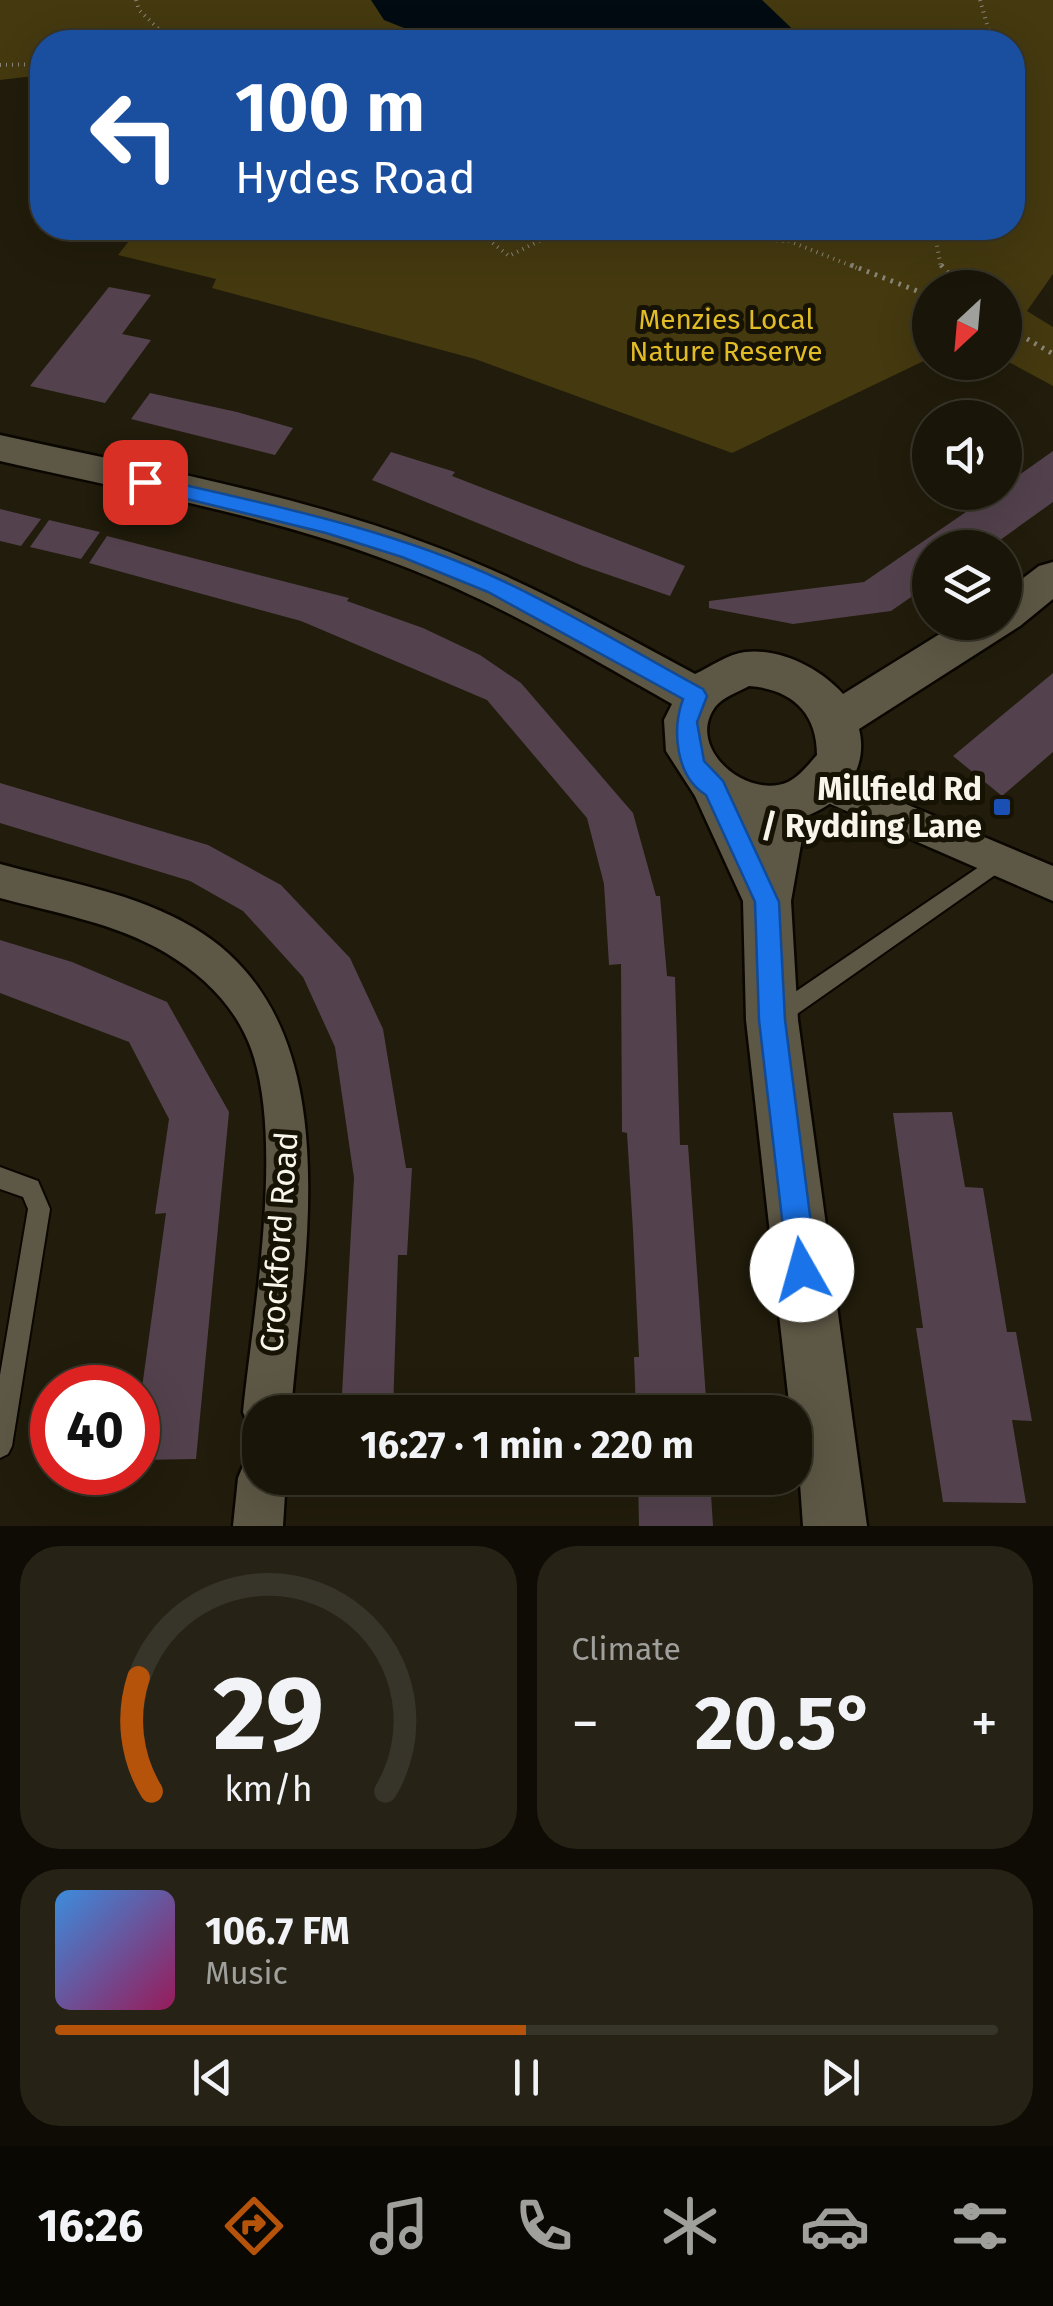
<!DOCTYPE html>
<meta charset="utf-8">
<style>
:root{--surface:#191508;--page:#262216;--text:#f1f3f6;--muted:#9f9f9c;--line:#373429;--accent:#b45309}
body{margin:0;font-family:"Fira Sans",sans-serif;background:var(--page);color:var(--text);height:100vh;display:flex;flex-direction:column;font-size:38px;white-space:nowrap}
*{box-sizing:border-box;margin:0}
p{font-size:32px;color:var(--muted)}
.icon{flex:none;width:55px;height:55px;fill:none;stroke:currentColor;stroke-width:2;stroke-linecap:round;stroke-linejoin:round}
.map{position:relative;height:1526px;overflow:hidden}
.details{display:flex;flex-direction:column;gap:20px;padding:20px;background:#0e0c04;flex:1}
.details>*{flex:none}
.hud{position:absolute;left:30px;top:30px;width:995px;height:210px;border-radius:40px;box-shadow:0 10px 40px #0002,0 0 0 2px var(--line);background:#1a4fa0;color:#fff;overflow:hidden}
.needle{width:65px;rotate:206deg}
.buttons{position:absolute;left:912px;top:270px;display:grid;gap:20px}
.buttons a{display:grid;place-items:center;width:110px;height:110px;border-radius:50%;background:var(--surface);box-shadow:0 10px 40px #0002,0 0 0 2px var(--line);font-size:50px}
.speed{position:absolute;left:30px;top:1365px;display:flex;gap:20px;font-size:50px;font-weight:700;text-align:center}
.speed>*{display:grid;place-content:center;width:130px;height:130px;border-radius:50%;background:var(--surface);box-shadow:0 10px 40px #0002,0 0 0 2px var(--line);line-height:1}
.speed .limit{border:15px solid #d22;background:#fff;color:#111}
.pin{position:absolute;display:grid;place-items:center;width:85px;height:85px;color:#fff;margin:-42px;border-radius:20px;box-shadow:0 5px 15px #0006}
.me{position:absolute;width:110px;margin:-55px;rotate:353deg;stroke-linejoin:round;filter:drop-shadow(0 0 8px #0008)}
.turn{display:flex;align-items:center;gap:35px;height:210px;padding:0 40px;font-size:45px}
.turn .icon{width:130px;height:130px;stroke-width:2.5}
.turn b{display:block;font-size:70px;line-height:85px}
.big{font-size:75px;font-weight:700;line-height:1.1}
.details .card{flex:1;display:flex;flex-direction:column;justify-content:center;gap:15px;min-width:0;padding:0 35px;border-radius:40px;background:var(--page)}
.details .dial{align-items:center;gap:0}
.dial svg{height:260px;overflow:visible;fill:none;stroke:var(--line);stroke-width:7;stroke-linecap:round;text-anchor:middle}
.dial text{fill:var(--text);stroke:none}
.song{display:flex;align-items:center;gap:30px}
.cover{width:120px;height:120px;border-radius:15px;background:linear-gradient(135deg,hsl(210 70% 55%),hsl(330 70% 35%))}
.played{height:10px;border-radius:5px;background:linear-gradient(90deg,var(--accent) 50%,var(--line) 50%)}
.keys{display:flex;justify-content:space-around;direction:ltr}
.heat{display:flex;justify-content:space-between;align-items:center;font-size:55px;direction:ltr}
.details .tiles{flex:1;display:grid;gap:20px;grid-template-columns:1fr 1fr}
.card:last-child{grid-column:span 2}
.trip{position:absolute;left:242px;top:1395px;width:570px;height:100px;border-radius:40px;background:var(--surface);box-shadow:0 10px 40px #0002,0 0 0 2px var(--line);font-weight:700;line-height:100px;text-align:center}
.tab-bar{display:flex;height:160px;justify-content:space-around;align-items:center;background:#0a0803;color:var(--muted)}
.tab-bar .icon{width:70px;height:70px}
.tab-bar .selected{color:var(--accent)}
.tab-bar b{font-size:45px;color:var(--text)}
.map>svg:first-child{display:block}
.green{fill:#44390f}
.water{fill:#010b11}
.building{fill:#53424d}
.lines{fill:none;stroke-linecap:round;stroke-linejoin:round}
.service-casing{stroke:#0a0600;stroke-width:4}
.minor-casing{stroke:#0a0600;stroke-width:5}
.tertiary-casing{stroke:#0a0600;stroke-width:5}
.path-far1{stroke:#8a8678;stroke-width:4;stroke-dasharray:1 5;stroke-linecap:butt}
.path{stroke:#8a8678;stroke-width:5;stroke-dasharray:2.5 6;stroke-linecap:butt}
.service{fill:#5d5745;fill-rule:evenodd}
.minor{fill:#5d5745;fill-rule:evenodd}
.tertiary{fill:#5d5745;fill-rule:evenodd}
.route{fill:#1a73e8;stroke:#114b97;stroke-width:2.5}
.transit-dot{fill:#1a4fb4;stroke:#171304;stroke-width:4}
.labels{text-anchor:middle;dominant-baseline:central;stroke-width:10;stroke-linejoin:round;paint-order:stroke}
.far-park-label{font-size:28px;fill:#e1bc27;stroke:#171304}
.poi-label{font-size:32px;font-weight:bold;fill:#f8f5ea;stroke:#171304;text-anchor:end}
.street-label{font-size:32px;fill:#f8f5ea;stroke:#171304}
</style>
<div class="map">
<svg width="1053" height="1526" viewBox="0 0 1053 1526">
<rect width="100%" height="100%" fill="#211c0b"/>
<path class="green" d="M0,0H1053V274L1027,311L1053,327V386L1005,360V288H930V358L732,453L475,359L212,288L216,279L118,255L139,228H1012V42H42V75L0,80Z"/>
<path class="water" d="M371,0H762L806,42H439L384,20Z"/>
<g class="building">
<path d="M109,287L151,295L122,334L151,340L105,403L30,386Z"/>
<path d="M150,393L237,412L293,428L275,455L131,419Z"/>
<path d="M1053,451V502L989,548H930V584L891,611L793,624L709,608V601L864,582L995,492H1005V485Z"/>
<path d="M391,452L455,472L452,476L685,566L670,596L583,566L372,480Z"/>
<path d="M0,509L41,519L21,546L0,541Z"/>
<path d="M49,520L100,532L81,559L30,547Z"/>
<path d="M107,536L349,598L347,601L423,628L480,655L521,683L633,813L656,896H660L667,976L675,977L680,1145H688L707,1412H636L634,1357H639L633,1231L627,1133L622,1132L621,964L609,965L604,884L587,818L487,700L301,621L89,563Z"/>
<path d="M1053,673V752L1002,796L953,756Z"/>
<path d="M0,783L208,845L281,885L350,958L383,1029L406,1168H412L407,1255H398L393,1412H341L354,1178L335,1047L303,977L243,911L190,881L0,823Z"/>
<path d="M0,940L72,962L167,1002L229,1112L196,1459L138,1460V1417L166,1213L155,1214L169,1119L129,1042L0,993Z"/>
<path d="M952,1112L965,1187L983,1188L1007,1332H1016L1032,1421L1012,1420L1026,1503L943,1502L916,1328H923L893,1113Z"/>
<path d="M638,1478H710L713,1526H639Z"/>
</g>
<g class="lines">
<defs>
<g id="service">
<path d="M998,854L1005,856L1007,862L1005,868L787,1021L780,1024L773,1021L770,1014L773,1007Z"/>
<path d="M0,1167L38,1181L50,1209L12,1446L8,1454L0,1458V1375L28,1209L23,1197L0,1189Z"/>
</g>
<g id="minor">
<path d="M825,770L1053,866V901L812,796L807,785L812,774Z"/>
<path d="M0,864C65,882 136,893 194,928C354,1024 303,1256 291,1412H260V1433L250,1429L243,1412C253,1312 287,1132 248,1041C232,1003 201,974 166,953C116,923 55,913 0,898Z"/>
<path d="M260,1455V1478H286L283,1526H233L238,1478L245,1461Z"/>
</g>
<path id="tertiary" d="M0,435C143,467 290,492 428,544C521,578 608,627 695,674C710,667 728,654 745,652C780,648 820,668 843,694L959,622H1005V592L1039,566L1053,562V599L1020,626L859,729C869,768 843,803 806,816L791,901L798,1020L867,1526H803L795,1412H790L746,1020L743,901L695,796L666,751L664,720L672,704C583,653 495,601 400,565C271,515 134,492 0,461ZM749,686C791,689 817,712 817,755C809,764 799,777 788,782C748,800 685,749 715,707C723,697 738,692 749,686Z"/>
</defs>
<use href="#service" class="service-casing"/>
<use href="#minor" class="minor-casing"/>
<use href="#tertiary" class="tertiary-casing"/>
<g class="path-far1">
<path d="M136,0L139,10L172,42"/>
<path d="M980,0L992,42"/>
<path d="M0,65L42,64"/>
<path d="M474,228L509,256L553,234L611,231L789,241L857,268"/>
<path d="M934,228L941,268"/>
<path d="M791,240L868,228"/>
</g>
<g class="path">
<path d="M851,265L930,296"/>
<path d="M941,265L961,288"/>
<path d="M1005,326L1053,354"/>
</g>
<use href="#service" class="service"/>
<use href="#minor" class="minor"/>
<use href="#tertiary" class="tertiary"/>
</g>
<path class="route" d="M145,476C266,504 390,528 503,581C571,613 637,653 703,689L707,696L697,722L704,761L723,781L779,902L785,1020L817,1270L813,1280L802,1284L792,1280L788,1270L759,1020L755,902L706,795C675,776 672,729 683,699L488,592L402,557L326,533L138,487L136,482Z"/>
<rect class="transit-dot" x="992" y="797" width="20" height="20" rx="5"/>
<g class="labels">
<g class="far-park-label">
<text x="726" y="319">Menzies Local<tspan x="726" dy="32">Nature Reserve</tspan></text>
</g>
<g class="poi-label">
<text x="982" y="789">Millfield Rd<tspan x="982" dy="37">/ Rydding Lane</tspan></text>
</g>
<g class="street-label">
<text transform="translate(279 1242) rotate(-86)">Crockford Road</text>
</g>
</g>
</svg>
<div class="buttons">
<a><svg class="needle" viewBox="-14 -14 28 28"><path d="M0-13l5 13h-10z" fill="#e53935"/><path d="M0 13l5-13h-10z" fill="#9f9f9c"/></svg></a>
<a><svg class="icon" aria-label="sound" viewBox="0 0 24 24"><path d="M4 9h4l5-4v14l-5-4H4zM17 9q2 3 0 6"/></svg></a>
<a><svg class="icon" aria-label="layers" viewBox="0 0 24 24"><path d="M12 4l9 5-9 5-9-5zM3 14l9 5 9-5"/></svg></a>
</div>
<div class="speed"><div class="limit">40</div></div>
<div class="pin" style="left:145px;top:482px;background:#d93025"><svg class="icon" aria-label="arrive" viewBox="0 0 24 24"><path d="M6 21V4h12l-3 4 3 4H6"/></svg></div>
<svg class="me" style="left:802px;top:1270px" viewBox="-20 -20 40 40"><circle r="19" fill="#fff"/><path d="M0-13L10 11 0 6-10 11z" fill="#1a73e8"/></svg>
<div class="trip">16:27 · 1 min · 220 m</div>
<div class="hud">
<div class="turn"><svg class="icon" aria-label="left" viewBox="0 0 24 24"><path d="M17 20v-9H6M10 6l-5 5 5 5"/></svg><div><b>100 m</b>Hydes Road</div></div>
</div>
</div>
<section class="details">
<div class="tiles">
<div class="card dial"><svg viewBox="0 0 100 80">
<path d="M14 69A42 42 0 1 1 86 69"/>
<path d="M14 69A42 42 0 0 1 10 34" stroke="#b45309"/>
<text x="50" y="56" font-size="32" font-weight="700">29</text>
<text x="50" y="72" font-size="11">km/h</text>
</svg></div>
<div class="card"><p>Climate</p>
<div class="heat"><a>−</a><b class="big">20.5°</b><a>+</a></div>
</div>
<div class="card">
<div class="song"><i class="cover"></i><div><b>106.7 FM</b><p>Music</p></div></div>
<div class="played"></div>
<div class="keys"><svg class="icon" aria-label="previous" viewBox="0 0 24 24"><path d="M18 5L8 12l10 7zM5 5v14"/></svg><svg class="icon" aria-label="pause" viewBox="0 0 24 24"><path d="M8 5v14M16 5v14"/></svg><svg class="icon" aria-label="next" viewBox="0 0 24 24"><path d="M6 5l10 7-10 7zM19 5v14"/></svg></div>
</div>
</div>
</section>
<nav class="tab-bar">
<b>16:26</b>
<svg class="icon selected" aria-label="directions" viewBox="0 0 24 24"><path d="M12 3l9 9-9 9-9-9zM9 14v-3h6M13 9l2 2-2 2"/></svg>
<svg class="icon" aria-label="music" viewBox="0 0 24 24"><path d="M9 18V5l10-2v13"/><circle cx="6" cy="18" r="3"/><circle cx="16" cy="16" r="3"/></svg>
<svg class="icon" aria-label="phone" viewBox="0 0 24 24"><path d="M5 4h4l2 5-3 2q2 4 5 5l2-3 5 2v4C11 20 4 13 5 4z"/></svg>
<svg class="icon" aria-label="climate" viewBox="0 0 24 24"><path d="M12 3v18M4 7l16 10M4 17L20 7"/></svg>
<svg class="icon" aria-label="car" viewBox="0 0 24 24"><path d="M5 17H2v-5l4-1 3-4h7l3 4 3 1v5h-3M9 17h6M6 11h13"/><circle cx="7" cy="17" r="2"/><circle cx="17" cy="17" r="2"/></svg>
<svg class="icon" aria-label="filters" viewBox="0 0 24 24"><path d="M4 7h16M4 17h16"/><circle cx="9" cy="7" r="2"/><circle cx="15" cy="17" r="2"/></svg>
</nav>
